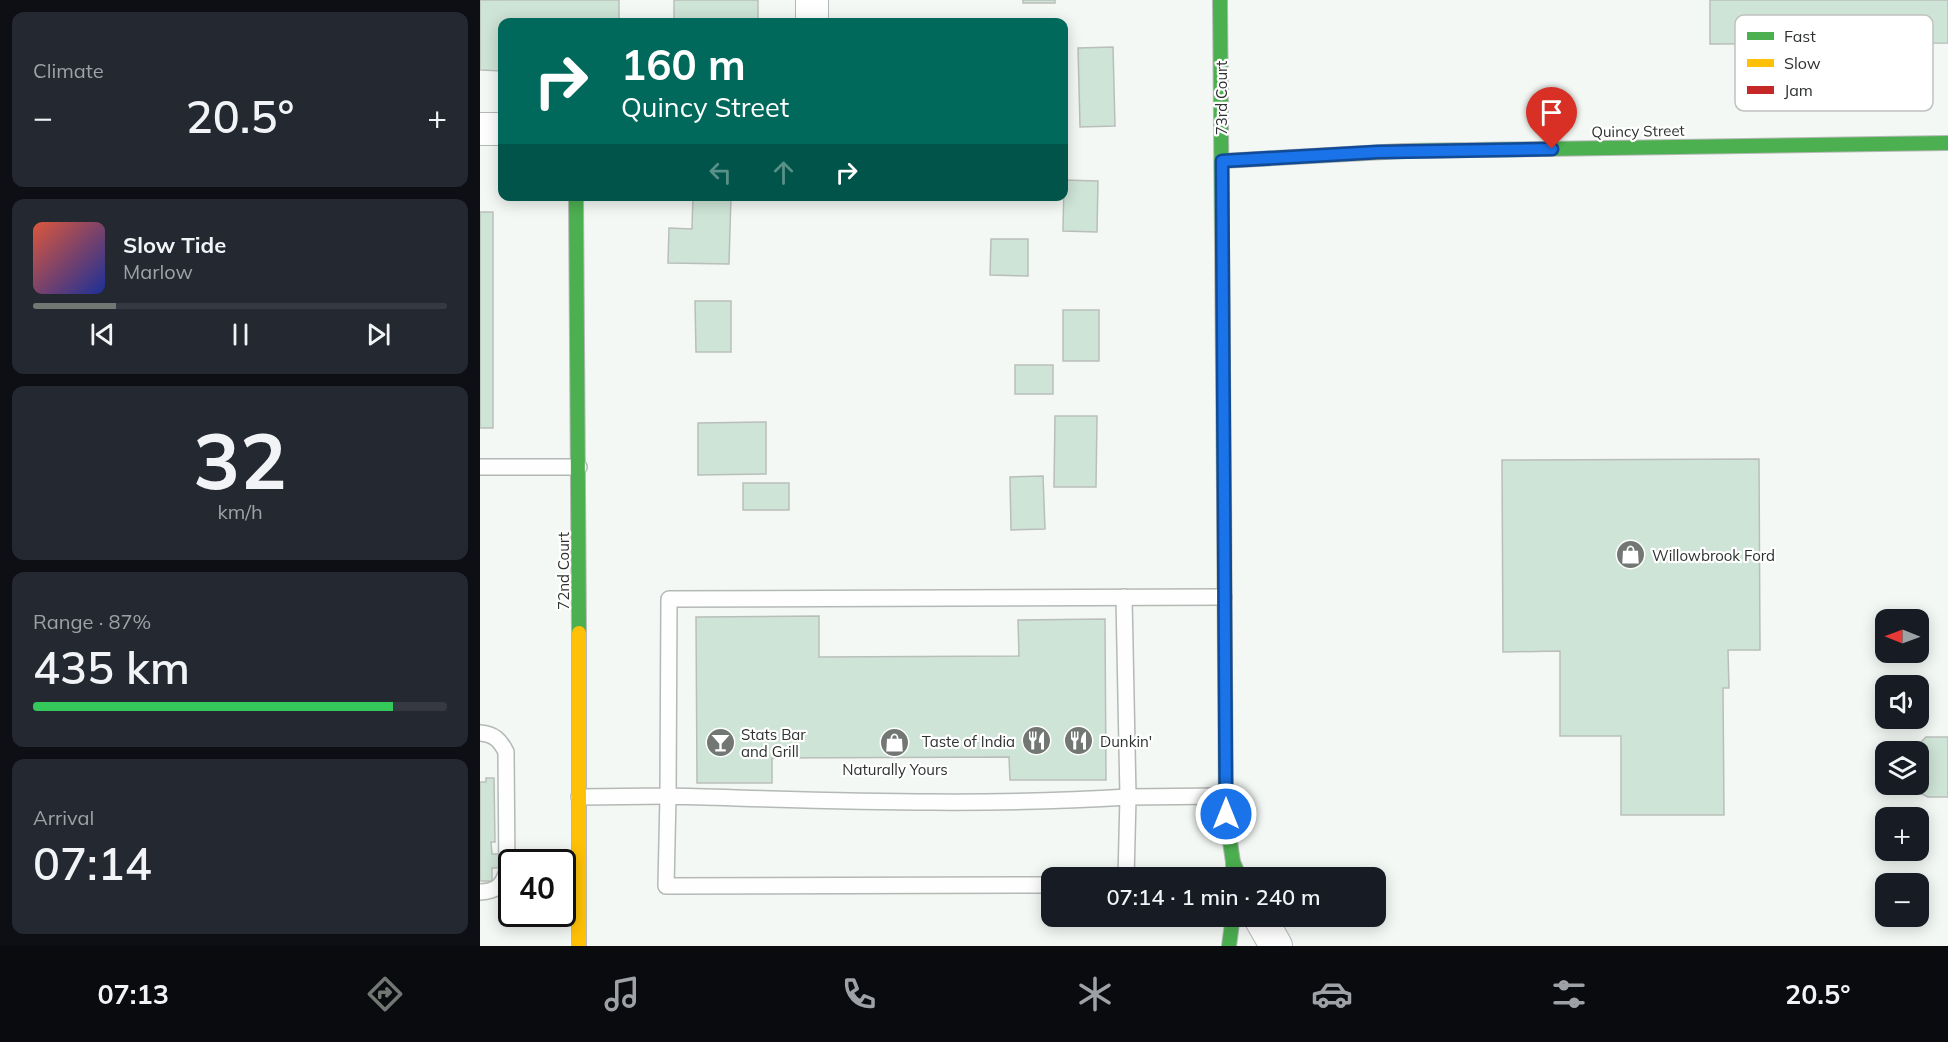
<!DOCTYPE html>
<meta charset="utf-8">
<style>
:root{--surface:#171b24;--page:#242831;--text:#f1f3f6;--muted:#9ea1a6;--line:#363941;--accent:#727774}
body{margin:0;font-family:Mulish,sans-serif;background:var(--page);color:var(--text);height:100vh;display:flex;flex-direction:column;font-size:22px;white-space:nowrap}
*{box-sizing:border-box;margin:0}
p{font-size:20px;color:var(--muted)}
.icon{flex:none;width:33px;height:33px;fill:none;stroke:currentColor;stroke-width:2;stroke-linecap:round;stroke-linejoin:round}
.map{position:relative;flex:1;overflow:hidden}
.panel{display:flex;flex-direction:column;gap:12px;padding:12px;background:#0d0f14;width:480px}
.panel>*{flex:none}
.hud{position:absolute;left:18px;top:18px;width:570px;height:183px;border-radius:12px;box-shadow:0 3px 15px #0003;background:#00695c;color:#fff;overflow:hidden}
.needle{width:39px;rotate:271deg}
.fabs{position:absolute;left:1395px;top:609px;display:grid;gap:12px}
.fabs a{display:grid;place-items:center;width:54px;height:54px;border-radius:12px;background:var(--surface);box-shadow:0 3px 15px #0003;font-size:30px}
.speed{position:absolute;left:18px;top:849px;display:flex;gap:12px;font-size:30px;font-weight:700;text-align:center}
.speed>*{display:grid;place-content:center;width:78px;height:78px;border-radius:50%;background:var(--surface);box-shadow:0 3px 15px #0003;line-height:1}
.speed .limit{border:3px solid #111;border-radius:9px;background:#fff;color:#111}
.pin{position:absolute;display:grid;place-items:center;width:51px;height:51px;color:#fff;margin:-62px -26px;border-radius:50% 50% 50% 0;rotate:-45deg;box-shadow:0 0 6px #0007}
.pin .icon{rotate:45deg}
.me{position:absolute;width:66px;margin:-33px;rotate:0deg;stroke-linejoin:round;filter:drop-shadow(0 0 4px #0008)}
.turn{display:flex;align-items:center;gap:21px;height:126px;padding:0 24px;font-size:27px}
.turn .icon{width:78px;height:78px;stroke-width:2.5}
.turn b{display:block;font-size:42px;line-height:51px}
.lanes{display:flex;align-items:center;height:57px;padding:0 24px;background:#0003;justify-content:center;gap:30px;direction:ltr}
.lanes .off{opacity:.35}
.big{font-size:45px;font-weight:600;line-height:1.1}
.panel .widget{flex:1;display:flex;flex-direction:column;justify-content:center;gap:9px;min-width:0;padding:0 21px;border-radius:12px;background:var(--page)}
.panel .dial{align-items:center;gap:0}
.dial b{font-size:78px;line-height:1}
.song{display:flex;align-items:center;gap:18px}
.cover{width:72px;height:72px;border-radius:9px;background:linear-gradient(135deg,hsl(10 70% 55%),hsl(230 70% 35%))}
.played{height:6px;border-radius:3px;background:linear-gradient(90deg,var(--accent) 20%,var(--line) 20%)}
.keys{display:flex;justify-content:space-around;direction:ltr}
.heat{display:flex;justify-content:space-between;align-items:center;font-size:33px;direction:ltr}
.charge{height:9px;border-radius:4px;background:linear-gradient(90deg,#34c759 87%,var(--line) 0)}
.trip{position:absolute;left:561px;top:867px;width:345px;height:60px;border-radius:12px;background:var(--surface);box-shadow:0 3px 15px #0003;font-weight:600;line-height:60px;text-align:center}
.tab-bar{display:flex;height:96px;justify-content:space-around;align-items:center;background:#090b0e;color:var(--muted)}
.tab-bar .icon{width:42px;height:42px}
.tab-bar .selected{color:var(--accent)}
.tab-bar b{font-size:27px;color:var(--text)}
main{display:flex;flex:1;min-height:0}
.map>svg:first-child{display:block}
.building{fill:#cee4d6;stroke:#babebb;stroke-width:1.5}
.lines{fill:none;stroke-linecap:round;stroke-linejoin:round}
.lane-casing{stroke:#b5b9b6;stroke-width:18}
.street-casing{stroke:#b5b9b6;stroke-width:34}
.fast-casing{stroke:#b5b9b6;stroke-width:16}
.slow-casing{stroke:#b5b9b6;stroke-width:16}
.jam-casing{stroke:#b5b9b6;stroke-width:16}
.lane{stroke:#fdfefd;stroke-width:15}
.street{stroke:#fdfefd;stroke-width:32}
.fast{stroke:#4caf50;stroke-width:14}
.slow{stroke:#ffc107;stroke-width:14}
.jam{stroke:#c62828;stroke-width:14}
.route-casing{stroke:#114b97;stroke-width:15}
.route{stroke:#1a73e8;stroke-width:10}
.labels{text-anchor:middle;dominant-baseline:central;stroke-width:4.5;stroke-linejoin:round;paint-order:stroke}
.street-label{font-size:15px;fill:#2d312f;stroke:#fff}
.poi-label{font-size:15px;fill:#2d312f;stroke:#fff;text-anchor:start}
.key{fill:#fff;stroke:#c0c1c1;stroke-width:1.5}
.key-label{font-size:16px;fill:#2d312f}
</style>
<main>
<section class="panel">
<div class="widget"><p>Climate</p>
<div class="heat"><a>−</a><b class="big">20.5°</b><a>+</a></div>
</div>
<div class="widget">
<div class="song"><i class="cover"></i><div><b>Slow Tide</b><p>Marlow</p></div></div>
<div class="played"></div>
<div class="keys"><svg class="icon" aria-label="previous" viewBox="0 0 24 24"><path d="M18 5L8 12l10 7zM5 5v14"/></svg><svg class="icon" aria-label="pause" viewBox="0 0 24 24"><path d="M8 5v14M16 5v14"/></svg><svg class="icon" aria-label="next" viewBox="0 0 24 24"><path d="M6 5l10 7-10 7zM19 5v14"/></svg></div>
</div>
<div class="widget dial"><b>32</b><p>km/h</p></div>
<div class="widget"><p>Range · 87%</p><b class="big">435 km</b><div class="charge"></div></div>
<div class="widget"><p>Arrival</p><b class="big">07:14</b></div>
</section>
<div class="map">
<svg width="1468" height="946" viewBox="0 0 1468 946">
<rect width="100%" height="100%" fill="#f3f8f4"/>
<g class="building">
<path d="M0,0H139V22H22V71L0,70Z"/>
<rect x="194" y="0" width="84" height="22"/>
<rect x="543" y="0" width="32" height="3"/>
<path d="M1230,0H1468V43L1230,44Z"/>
<path d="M633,47L635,126L600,127L598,48Z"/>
<path d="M584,180L618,181L617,232L583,231Z"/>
<path d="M213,196H251L249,264L188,263L189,228L212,229Z"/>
<rect x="0" y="212" width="13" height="216"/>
<path d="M511,239H548V276L510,275Z"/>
<path d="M215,301H251V352H216Z"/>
<rect x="583" y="310" width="36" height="51"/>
<rect x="535" y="365" width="38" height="29"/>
<path d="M575,416H617L616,487H574Z"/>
<path d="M286,422V474L218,475V423Z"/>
<path d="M1279,459L1280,650H1248L1249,688H1243L1244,815H1141V736H1080V651L1023,652L1022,460Z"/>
<path d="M563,476L565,529L531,530L530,477Z"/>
<rect x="263" y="483" width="46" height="27"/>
<path d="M339,616V657L539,656L538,620L625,619L626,780H530L529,757L292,758V783H217L216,617Z"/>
<path d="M1446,737H1468V797H1448L1440,793V743Z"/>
<path d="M6,778H14L15,842H11L12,854H19V868H12V881H0V782H6Z"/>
</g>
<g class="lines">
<defs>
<g id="lane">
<path d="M0,467H99"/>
<path d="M644,597L648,797L745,796"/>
<path d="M0,733C14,734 20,740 26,752L27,871C22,887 16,891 0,892"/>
<path d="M99,797L188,796L189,599L744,597"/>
<path d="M572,885L186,886L188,796C341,800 495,807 648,797L646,878"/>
</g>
<g id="street">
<path d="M332,0V22"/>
<path d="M0,129H22"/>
<path d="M779,916L796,946"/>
</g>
<g id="fast">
<path d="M740,0L744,491"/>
<path d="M923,151L1468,143"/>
<path d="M96,196L99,633"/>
<path d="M745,671L746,814L753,862L760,878"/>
<path d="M753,862V878"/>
<path d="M749,946L753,916"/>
</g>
<g id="slow">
<path d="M742,161L923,151"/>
<path d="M99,633V946"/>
</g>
<path id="jam" d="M744,491L745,671"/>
</defs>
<use href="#lane" class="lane-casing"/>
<use href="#street" class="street-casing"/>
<use href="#fast" class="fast-casing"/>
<use href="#slow" class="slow-casing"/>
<use href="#jam" class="jam-casing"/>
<use href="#lane" class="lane"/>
<use href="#street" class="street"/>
<use href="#fast" class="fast"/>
<use href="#slow" class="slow"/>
<use href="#jam" class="jam"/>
</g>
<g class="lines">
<defs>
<path id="route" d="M746,814L742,161L898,152L1072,149"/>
</defs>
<use href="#route" class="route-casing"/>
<use href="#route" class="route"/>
</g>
<defs>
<symbol id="shop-disc" viewBox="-11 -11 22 22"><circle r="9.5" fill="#727774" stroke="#fff"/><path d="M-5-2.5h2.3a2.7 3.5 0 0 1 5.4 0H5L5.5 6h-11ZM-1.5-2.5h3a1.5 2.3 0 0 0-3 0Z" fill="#fff"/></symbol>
<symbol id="restaurant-disc" viewBox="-11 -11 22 22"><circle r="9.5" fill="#727774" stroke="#fff"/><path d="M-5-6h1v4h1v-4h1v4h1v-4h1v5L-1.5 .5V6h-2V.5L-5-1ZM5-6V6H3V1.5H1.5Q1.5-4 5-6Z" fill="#fff"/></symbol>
<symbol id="bar-disc" viewBox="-11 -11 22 22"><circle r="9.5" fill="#727774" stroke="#fff"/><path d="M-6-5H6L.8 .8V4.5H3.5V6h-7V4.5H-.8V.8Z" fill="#fff"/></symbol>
</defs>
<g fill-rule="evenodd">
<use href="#shop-disc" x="1134" y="538" width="33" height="33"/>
<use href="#restaurant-disc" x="540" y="724" width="33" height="33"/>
<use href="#restaurant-disc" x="582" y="724" width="33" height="33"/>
<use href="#shop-disc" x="398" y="726" width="33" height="33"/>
<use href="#bar-disc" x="224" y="726" width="33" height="33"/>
</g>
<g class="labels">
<g class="street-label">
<text transform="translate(741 98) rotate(-90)">73rd Court</text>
<text transform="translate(1158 131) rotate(-1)">Quincy Street</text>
<text transform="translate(83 571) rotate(-90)">72nd Court</text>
</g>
<g class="poi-label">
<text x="1172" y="555">Willowbrook Ford</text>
<text x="261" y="734">Stats Bar<tspan x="261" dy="17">and Grill</tspan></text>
<text x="535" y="741" text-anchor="end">Taste of India</text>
<text x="620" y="741">Dunkin'</text>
<text x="415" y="769" text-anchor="middle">Naturally Yours</text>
</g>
</g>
<rect x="1255" y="15" width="198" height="96" rx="9" class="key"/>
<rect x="1267" y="32" width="27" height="8" fill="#4caf50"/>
<rect x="1267" y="59" width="27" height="8" fill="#ffc107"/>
<rect x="1267" y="86" width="27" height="8" fill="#c62828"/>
<g class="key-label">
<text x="1304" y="42">Fast</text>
<text x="1304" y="69">Slow</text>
<text x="1304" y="96">Jam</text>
</g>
</svg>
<div class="fabs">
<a><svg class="needle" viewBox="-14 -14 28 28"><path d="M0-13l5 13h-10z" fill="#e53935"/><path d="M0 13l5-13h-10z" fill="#9ea1a6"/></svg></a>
<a><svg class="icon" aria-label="sound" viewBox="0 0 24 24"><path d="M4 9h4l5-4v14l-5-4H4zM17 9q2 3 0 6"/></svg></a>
<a><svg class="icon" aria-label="layers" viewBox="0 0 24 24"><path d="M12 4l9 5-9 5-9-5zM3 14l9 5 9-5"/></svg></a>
<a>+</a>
<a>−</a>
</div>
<div class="speed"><div class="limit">40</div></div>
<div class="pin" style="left:1072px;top:149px;background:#d93025"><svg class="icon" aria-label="arrive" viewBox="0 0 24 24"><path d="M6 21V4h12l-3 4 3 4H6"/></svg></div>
<svg class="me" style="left:746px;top:814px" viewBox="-20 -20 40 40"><circle r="17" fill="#1a73e8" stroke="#fff" stroke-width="3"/><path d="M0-11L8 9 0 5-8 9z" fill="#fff"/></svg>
<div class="trip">07:14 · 1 min · 240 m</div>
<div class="hud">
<div class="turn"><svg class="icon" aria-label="right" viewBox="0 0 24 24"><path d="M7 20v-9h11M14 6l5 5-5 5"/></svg><div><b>160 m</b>Quincy Street</div></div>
<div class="lanes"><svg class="icon off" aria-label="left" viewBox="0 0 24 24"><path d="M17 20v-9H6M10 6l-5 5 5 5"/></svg><svg class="icon off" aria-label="ahead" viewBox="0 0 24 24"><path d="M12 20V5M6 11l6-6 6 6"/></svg><svg class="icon" aria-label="right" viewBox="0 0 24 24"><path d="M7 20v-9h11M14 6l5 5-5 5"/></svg></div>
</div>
</div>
</main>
<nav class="tab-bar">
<b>07:13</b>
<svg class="icon selected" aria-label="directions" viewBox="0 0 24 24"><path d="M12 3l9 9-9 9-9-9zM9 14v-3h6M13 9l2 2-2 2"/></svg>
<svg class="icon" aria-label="music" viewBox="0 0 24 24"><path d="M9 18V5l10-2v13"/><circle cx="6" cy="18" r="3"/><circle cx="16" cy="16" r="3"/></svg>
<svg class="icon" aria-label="phone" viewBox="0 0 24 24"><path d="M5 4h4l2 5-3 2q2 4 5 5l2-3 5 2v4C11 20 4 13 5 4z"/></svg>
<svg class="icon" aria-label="climate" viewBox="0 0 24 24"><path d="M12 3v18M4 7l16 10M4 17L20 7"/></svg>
<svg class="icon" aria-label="car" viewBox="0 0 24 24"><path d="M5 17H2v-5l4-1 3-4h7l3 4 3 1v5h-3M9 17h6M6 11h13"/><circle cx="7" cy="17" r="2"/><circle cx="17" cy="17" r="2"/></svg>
<svg class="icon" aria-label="filters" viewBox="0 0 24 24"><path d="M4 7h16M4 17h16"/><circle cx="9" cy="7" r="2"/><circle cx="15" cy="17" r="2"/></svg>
<b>20.5°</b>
</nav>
